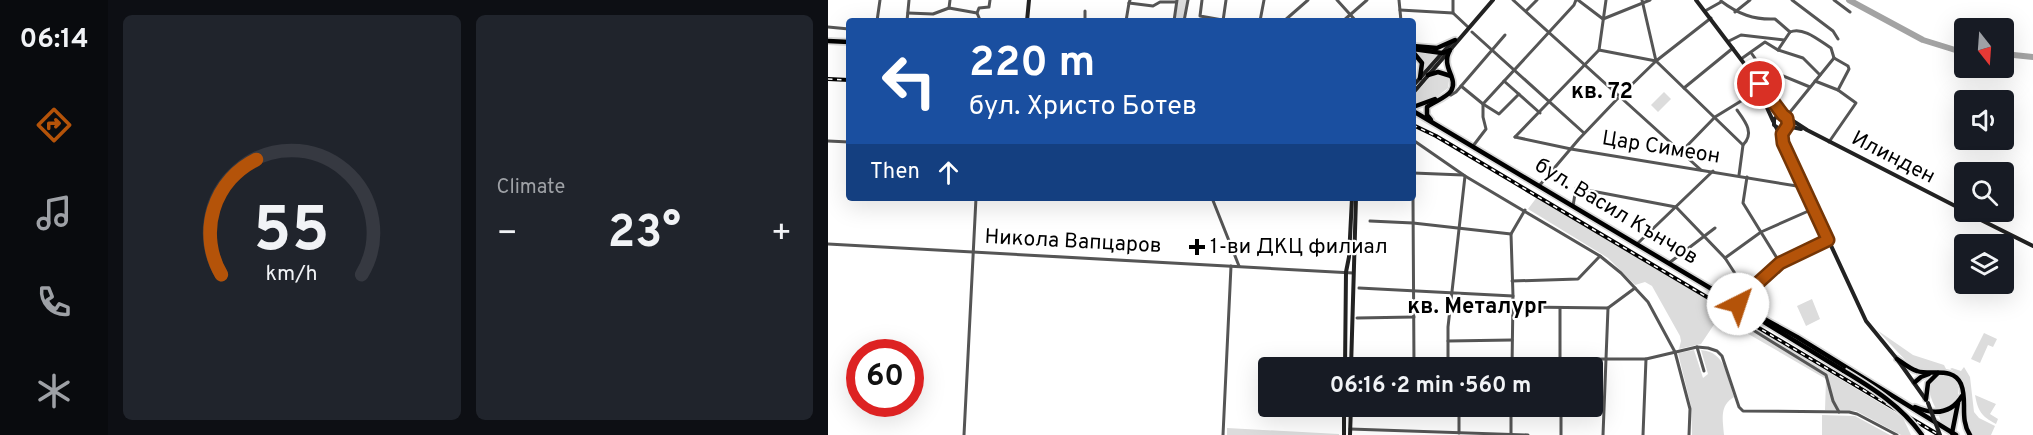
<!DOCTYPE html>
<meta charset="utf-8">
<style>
:root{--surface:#171b24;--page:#20242c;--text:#f1f3f6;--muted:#9ea1a6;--line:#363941;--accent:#b45309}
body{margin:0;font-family:Overpass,sans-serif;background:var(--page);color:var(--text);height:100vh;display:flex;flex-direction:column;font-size:22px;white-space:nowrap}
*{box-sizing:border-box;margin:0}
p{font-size:20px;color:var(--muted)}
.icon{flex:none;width:33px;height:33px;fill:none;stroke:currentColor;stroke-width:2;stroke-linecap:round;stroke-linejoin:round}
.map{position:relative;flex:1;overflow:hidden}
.panel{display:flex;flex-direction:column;gap:15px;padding:15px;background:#0d0f14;width:720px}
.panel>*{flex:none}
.guide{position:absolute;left:18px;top:18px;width:570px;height:183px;border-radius:6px;box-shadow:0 6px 24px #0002;background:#1a4fa0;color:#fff;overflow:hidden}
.needle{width:39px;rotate:163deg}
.buttons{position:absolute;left:1126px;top:18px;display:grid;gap:12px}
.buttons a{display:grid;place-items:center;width:60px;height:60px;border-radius:6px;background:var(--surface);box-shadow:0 6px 24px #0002;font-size:30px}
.speed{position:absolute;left:18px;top:339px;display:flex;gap:12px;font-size:30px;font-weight:700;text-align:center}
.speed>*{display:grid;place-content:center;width:78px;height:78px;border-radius:50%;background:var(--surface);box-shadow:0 6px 24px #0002;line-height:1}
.speed .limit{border:9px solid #d22;background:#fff;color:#111}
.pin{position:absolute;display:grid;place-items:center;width:51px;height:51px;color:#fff;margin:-26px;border:3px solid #fff;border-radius:50%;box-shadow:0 2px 6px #0007}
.me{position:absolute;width:66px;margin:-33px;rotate:41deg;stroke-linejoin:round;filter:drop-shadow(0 0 4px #0008)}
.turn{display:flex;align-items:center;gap:21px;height:126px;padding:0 24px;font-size:27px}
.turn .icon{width:78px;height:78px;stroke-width:2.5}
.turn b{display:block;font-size:42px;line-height:51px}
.then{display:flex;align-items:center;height:57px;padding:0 24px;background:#0003;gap:12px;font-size:22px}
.big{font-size:45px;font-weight:700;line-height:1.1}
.panel .widget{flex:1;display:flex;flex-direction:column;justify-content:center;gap:9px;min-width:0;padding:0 21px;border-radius:9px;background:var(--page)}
.panel .dial{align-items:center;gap:0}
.dial svg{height:156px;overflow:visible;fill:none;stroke:var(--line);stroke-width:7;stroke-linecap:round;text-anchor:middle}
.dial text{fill:var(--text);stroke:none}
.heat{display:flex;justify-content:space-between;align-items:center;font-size:33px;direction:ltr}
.panel .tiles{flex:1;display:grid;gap:15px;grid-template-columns:repeat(2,1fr)}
.trip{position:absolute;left:430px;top:357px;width:345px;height:60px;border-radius:6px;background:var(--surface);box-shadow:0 6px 24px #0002;font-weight:700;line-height:60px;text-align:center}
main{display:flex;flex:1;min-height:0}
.menu{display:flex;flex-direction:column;width:108px;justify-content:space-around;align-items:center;background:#090b0e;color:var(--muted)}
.menu .icon{width:42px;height:42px}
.menu .active{color:var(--accent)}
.menu b{font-size:27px;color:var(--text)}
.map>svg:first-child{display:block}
.green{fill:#dcdcdc}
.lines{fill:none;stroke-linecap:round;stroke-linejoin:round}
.river{stroke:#a3a3a3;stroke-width:6}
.primary-casing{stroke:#dbdbdb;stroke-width:8}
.street{stroke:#555;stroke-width:3}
.secondary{stroke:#222;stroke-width:4}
.primary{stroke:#000;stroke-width:4.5}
.rail-casing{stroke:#000;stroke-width:4}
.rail{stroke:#fff;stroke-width:1.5;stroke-dasharray:4.5;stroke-linecap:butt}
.primary-bridge-casing{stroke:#dbdbdb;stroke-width:8;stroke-linecap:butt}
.secondary-bridge{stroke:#222;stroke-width:4}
.primary-bridge{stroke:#000;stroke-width:4.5}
.route-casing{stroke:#753606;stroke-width:15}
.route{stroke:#b45309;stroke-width:10}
.poi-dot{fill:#000;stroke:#fff;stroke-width:2}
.labels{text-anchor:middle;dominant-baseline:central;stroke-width:4.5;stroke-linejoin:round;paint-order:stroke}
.street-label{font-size:21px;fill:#000;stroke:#fff}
.poi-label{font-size:21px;fill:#000;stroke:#fff;text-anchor:start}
.neighbourhood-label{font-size:22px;font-weight:bold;fill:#000;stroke:#fff}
</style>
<main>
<nav class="menu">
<b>06:14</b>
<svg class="icon active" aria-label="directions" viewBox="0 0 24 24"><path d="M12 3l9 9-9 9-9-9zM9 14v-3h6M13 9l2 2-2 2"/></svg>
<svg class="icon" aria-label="music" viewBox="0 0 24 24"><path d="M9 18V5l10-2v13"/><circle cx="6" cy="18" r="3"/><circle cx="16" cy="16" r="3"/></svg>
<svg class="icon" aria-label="phone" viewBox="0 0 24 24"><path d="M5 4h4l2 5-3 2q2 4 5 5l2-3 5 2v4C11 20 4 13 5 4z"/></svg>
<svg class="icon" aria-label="climate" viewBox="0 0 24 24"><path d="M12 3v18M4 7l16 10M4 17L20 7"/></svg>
</nav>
<section class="panel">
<div class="tiles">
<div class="widget dial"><svg viewBox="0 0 100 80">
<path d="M14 69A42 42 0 1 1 86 69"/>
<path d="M14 69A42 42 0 0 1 32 10" stroke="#b45309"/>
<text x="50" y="56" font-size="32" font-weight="700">55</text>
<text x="50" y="72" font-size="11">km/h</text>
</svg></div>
<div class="widget"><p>Climate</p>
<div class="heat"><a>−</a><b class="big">23°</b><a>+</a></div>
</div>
</div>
</section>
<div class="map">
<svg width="1205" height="435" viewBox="0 0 1205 435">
<rect width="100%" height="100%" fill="#fff"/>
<g class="green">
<path d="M350,0H360L356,21H347Z"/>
<path d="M587,51L611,54L596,70L595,61Z"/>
<path d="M611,74L618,75L621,80L620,88L610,96L585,106V96L603,76Z"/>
<path d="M836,92L843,99L830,112L823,105Z"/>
<path d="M709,197L1067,412L1075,418L1083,435H1073L1028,411L997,410L998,379L891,317L873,344L851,349L853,341L852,336L824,286L817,282L807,285L780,258L700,209Z"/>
<path d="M984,299L992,319L978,326L969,306Z"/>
<path d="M1049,330L1085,355L1116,365L1118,369H1093L1082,365Z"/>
<path d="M1156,333L1169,339L1165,347L1160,345L1152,363L1143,359Z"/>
<path d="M866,350L875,378L880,374L873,350C898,352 899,377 906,397C891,406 895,419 896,435H864L863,406L850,353Z"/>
<path d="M1136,367L1142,377L1146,412L1151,418L1167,426L1163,435H1144C1141,431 1138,426 1138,422C1135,400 1146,382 1122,369L1124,368L1133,371Z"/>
<path d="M1115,375C1127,376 1132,385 1130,396L1119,407L1108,409C1103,399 1099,390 1105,379Z"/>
<path d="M1147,395L1168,404L1162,414L1170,419L1168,424C1153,416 1150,411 1147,395Z"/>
<path d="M1125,408H1126L1122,428L1113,422L1110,413Z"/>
<path d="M994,415L1027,416L1062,435H994Z"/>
<path d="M399,428L511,434V435H399Z"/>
</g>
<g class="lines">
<g class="river">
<path d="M1021,0L1095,40L1137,53"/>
<path d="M1176,54L1205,57"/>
</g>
<defs>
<g id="primary">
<path d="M0,41L21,42"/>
<path d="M585,46L609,48L627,40"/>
<path d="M585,49L614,53L621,51"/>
<path d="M585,52L594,63L592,78"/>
<path d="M600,75L610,72L623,76"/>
<path d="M585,107L607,99"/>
<path d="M585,111L909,304L969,337L1128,435"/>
<path d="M603,120L599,115V107C606,101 617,99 623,91C631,78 612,67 622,50"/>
<path d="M936,322L1016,371"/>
<path d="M1069,359C1075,363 1082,369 1089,371C1103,376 1125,366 1133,384C1140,401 1131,418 1142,435"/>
<path d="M1087,382L1093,377L1101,374"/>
<path d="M1098,399L1100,383L1110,373"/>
<path d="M1087,407C1106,415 1123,414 1134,396"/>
<path d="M1124,433L1130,403"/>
</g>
</defs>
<use href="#primary" class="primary-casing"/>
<g class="street">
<path d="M162,0L161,7L151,8L149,13L152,20L166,21"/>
<path d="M302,0L301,3L325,6L332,2H348"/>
<path d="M374,0L372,16L400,21"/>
<path d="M509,0L528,21"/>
<path d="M571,0L573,21"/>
<path d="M625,0V13"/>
<path d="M685,0L873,170"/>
<path d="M750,0L775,19L822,0"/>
<path d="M814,0L828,61L915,145L911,175"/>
<path d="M964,0L1005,31L1010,39"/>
<path d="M1006,0L1022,12"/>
<path d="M893,1C910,14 926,20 947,19L962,32"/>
<path d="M121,8L122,0"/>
<path d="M572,10L625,13L640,27"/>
<path d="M698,11L709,0"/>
<path d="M877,11L893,2"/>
<path d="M907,12L922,0"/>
<path d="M80,13L105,14L121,8L149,13"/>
<path d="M257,19V11"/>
<path d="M257,20L281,21"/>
<path d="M49,21L52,0"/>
<path d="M79,21L81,0"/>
<path d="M298,21L301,3"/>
<path d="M346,21L349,0"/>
<path d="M356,21L360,0"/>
<path d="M395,21L398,0"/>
<path d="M432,21L436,0"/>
<path d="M456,21L480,0"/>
<path d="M515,21L539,0"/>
<path d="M0,27L21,29"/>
<path d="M644,32L756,133"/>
<path d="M962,32C975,26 992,41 1003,48L1006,58"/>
<path d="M901,41L913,35L956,40"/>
<path d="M771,50L828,61"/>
<path d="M950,50L975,58L992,75"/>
<path d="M924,54L933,67L982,87"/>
<path d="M913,59L937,42L950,50L962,32"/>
<path d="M676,81L712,113"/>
<path d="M987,81L1010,90"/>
<path d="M633,86L655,104L671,114L691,94"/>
<path d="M856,88L905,48"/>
<path d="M620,94L623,95L628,92L677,35"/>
<path d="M909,110C917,121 927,133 915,145"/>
<path d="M958,117L1006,58"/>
<path d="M687,137L743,149L975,187"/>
<path d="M687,137L771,50L778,0"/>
<path d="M585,140L637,176L772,256L793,273L820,302L847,352L862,409L861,435"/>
<path d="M0,141L21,142"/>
<path d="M1001,142L1028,103L1010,90L1021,69L1020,66L1006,58"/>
<path d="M645,146L658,129L655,117V104L746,5L748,0"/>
<path d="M854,151L887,117L931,90"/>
<path d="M585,173L635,175"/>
<path d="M919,177L915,203L952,263"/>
<path d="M711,186L751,139L792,96L828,61L883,18"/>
<path d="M384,198L411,266"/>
<path d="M585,198L586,368"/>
<path d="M745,206L748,188L848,207L897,258L919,292"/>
<path d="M542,221L585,223L683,234"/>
<path d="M0,244L525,273"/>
<path d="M809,244L885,171"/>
<path d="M897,258L933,232L985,209"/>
<path d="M841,263L887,228"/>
<path d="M684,281L750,279L772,256"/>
<path d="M531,288L685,296"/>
<path d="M909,304L919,292L952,263L1000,240"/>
<path d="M685,307L780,308L807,288"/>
<path d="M732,308V368"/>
<path d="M529,318L586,317"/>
<path d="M925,330L998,375L1005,401L1011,412"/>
<path d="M620,341L684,340"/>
<path d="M869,347L876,371"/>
<path d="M684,359H818L869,347L880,348L889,351L894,356L911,407L915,411L1021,412L1029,414L1069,435"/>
<path d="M620,368V327L637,176"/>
<path d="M684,368L685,296L683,234L697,210"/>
<path d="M631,406V433"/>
<path d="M733,406V435"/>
<path d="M522,429L700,435"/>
<path d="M683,434V406"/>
<path d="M136,435L148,198"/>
<path d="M395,435L403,266"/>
<path d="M775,435L780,308"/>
<path d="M815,435L818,359"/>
</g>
<g class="secondary">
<path d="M868,0L955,115"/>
<path d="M199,21L201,0"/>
<path d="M926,79L945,121"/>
<path d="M585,86L624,42"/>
<path d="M585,93L665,0"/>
<path d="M959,117L979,130L1137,211"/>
<path d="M959,126L973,129"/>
<path d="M948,127L1038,321L1069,359L1098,400"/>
<path d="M955,139L954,134L960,122L957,116H950L946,119V125L951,129H956"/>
<path d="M1137,212L1205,246"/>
<path d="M517,368L518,272L521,257L524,198"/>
<path d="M523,368L528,198"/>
<path d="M516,435V406"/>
<path d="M522,435L523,406"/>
</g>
<use href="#primary" class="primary"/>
<defs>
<g id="rail">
<path d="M0,79L21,80"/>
<path d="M585,125L608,136L1111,435"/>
</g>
</defs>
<use href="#rail" class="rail-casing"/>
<use href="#rail" class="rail"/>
<defs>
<path id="primary-bridge" d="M1016,371C1046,389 1073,406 1094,435"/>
</defs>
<use href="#primary-bridge" class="primary-bridge-casing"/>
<path class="secondary-bridge" d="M1100,403L1112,435"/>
<use href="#primary-bridge" class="primary-bridge"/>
</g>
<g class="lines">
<defs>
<path id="route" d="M910,304V301L952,263L1000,240L955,143L954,134L960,125L959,118L955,115L932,84"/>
</defs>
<use href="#route" class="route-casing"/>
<use href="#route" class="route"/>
</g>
<path class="poi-dot" d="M366 238h6v6h6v6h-6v6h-6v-6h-6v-6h6z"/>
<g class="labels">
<g class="street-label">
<text transform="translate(833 148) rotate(9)">Цар Симеон</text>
<text transform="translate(1065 158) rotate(27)">Илинден</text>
<text transform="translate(788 212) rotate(31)">бул. Васил Кънчов</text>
<text transform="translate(245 242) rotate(3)">Никола Вапцаров</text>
</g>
<g class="poi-label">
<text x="382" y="247">1-ви ДКЦ филиал</text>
</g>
<g class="neighbourhood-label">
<text x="774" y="92">кв. 72</text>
<text x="649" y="307">кв. Металург</text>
</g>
</g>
</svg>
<div class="buttons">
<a><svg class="needle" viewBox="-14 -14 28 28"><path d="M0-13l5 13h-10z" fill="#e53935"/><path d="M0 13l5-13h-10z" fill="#9ea1a6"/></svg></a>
<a><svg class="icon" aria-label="sound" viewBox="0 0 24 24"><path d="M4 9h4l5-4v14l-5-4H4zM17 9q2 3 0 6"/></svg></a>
<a><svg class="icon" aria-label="search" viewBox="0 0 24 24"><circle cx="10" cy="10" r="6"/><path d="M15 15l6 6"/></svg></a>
<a><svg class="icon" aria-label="layers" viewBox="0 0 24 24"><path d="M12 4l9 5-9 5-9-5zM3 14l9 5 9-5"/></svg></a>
</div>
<div class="speed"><div class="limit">60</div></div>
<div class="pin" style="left:932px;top:84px;background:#d93025"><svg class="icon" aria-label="arrive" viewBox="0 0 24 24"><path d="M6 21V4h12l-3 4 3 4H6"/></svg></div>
<svg class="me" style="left:910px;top:304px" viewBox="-20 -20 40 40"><circle r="19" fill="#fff"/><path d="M0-13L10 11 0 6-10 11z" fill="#b45309"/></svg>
<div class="trip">06:16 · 2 min · 560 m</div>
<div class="guide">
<div class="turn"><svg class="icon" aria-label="left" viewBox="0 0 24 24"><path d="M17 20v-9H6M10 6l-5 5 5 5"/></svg><div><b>220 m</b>бул. Христо Ботев</div></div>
<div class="then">Then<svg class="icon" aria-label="ahead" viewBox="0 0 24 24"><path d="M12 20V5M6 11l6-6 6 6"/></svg></div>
</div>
</div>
</main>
